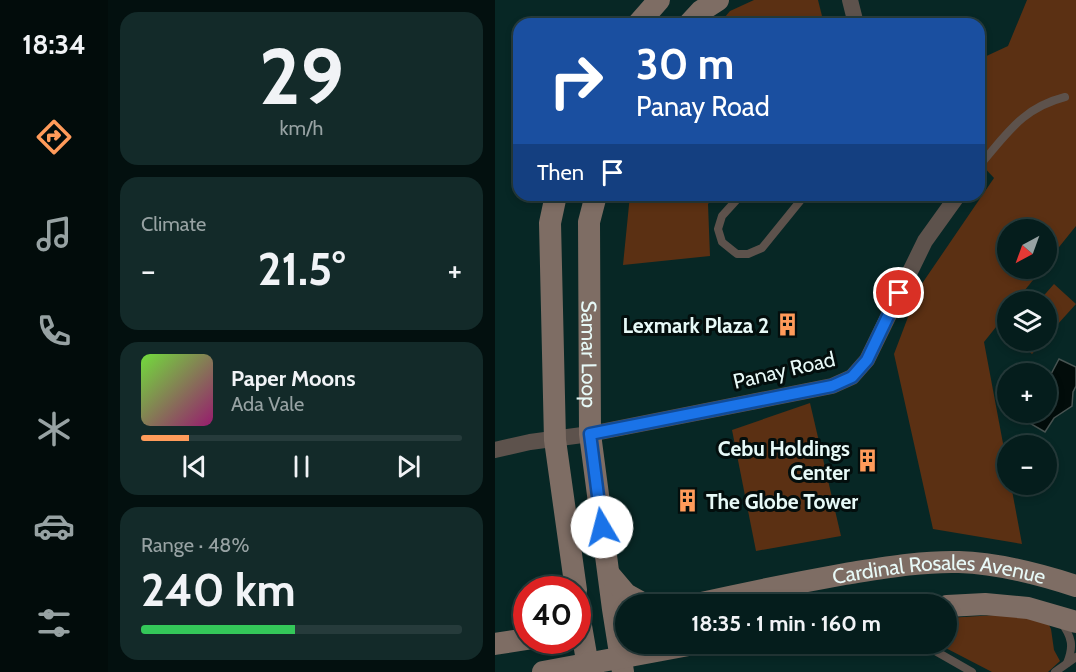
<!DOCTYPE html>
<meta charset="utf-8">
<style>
:root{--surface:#051d1c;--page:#132a29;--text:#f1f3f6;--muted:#97a2a3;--line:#263b3b;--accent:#ff9b5a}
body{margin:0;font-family:Cabin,sans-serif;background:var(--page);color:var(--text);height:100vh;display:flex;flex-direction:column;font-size:22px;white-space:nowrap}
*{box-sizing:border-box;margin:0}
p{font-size:20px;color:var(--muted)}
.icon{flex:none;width:33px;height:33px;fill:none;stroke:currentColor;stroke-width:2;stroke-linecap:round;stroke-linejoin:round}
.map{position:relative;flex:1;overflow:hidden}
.sheet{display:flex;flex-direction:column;gap:12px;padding:12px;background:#03100f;width:387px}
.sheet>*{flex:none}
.banner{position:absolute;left:18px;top:18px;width:472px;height:183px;border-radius:18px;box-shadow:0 3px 9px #0003,0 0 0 2px var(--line);background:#1a4fa0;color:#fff;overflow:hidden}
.needle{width:39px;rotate:221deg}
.controls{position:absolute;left:502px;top:219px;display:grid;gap:12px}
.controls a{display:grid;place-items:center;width:60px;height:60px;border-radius:50%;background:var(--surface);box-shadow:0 3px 9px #0003,0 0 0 2px var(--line);font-size:30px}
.speed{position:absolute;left:18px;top:576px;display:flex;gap:12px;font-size:30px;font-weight:700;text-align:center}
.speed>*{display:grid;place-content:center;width:78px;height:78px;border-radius:50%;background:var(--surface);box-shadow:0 3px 9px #0003,0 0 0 2px var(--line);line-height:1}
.speed .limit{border:9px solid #d22;background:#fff;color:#111}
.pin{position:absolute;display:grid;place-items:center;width:51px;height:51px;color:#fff;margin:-26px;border:3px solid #fff;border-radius:50%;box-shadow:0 2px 6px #0007}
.me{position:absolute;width:66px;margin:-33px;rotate:352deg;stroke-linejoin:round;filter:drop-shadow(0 0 4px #0008)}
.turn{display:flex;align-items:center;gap:21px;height:126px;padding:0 24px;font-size:27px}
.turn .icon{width:78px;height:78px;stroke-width:2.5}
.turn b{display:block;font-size:42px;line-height:51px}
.then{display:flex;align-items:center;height:57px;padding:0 24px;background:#0003;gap:12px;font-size:22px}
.big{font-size:45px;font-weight:700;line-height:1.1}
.sheet .card{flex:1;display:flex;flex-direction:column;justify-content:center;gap:9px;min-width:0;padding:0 21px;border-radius:18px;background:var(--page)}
.sheet .dial{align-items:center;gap:0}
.dial b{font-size:78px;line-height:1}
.song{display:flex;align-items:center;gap:18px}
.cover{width:72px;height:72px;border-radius:9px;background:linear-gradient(135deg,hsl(100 70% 55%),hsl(320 70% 35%))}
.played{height:6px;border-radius:3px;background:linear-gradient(90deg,var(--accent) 15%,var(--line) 15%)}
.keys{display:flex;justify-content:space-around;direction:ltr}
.heat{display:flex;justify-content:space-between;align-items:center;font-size:33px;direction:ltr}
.charge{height:9px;border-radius:4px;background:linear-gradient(90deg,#34c759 48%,var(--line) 0)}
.trip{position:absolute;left:120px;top:594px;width:342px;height:60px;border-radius:30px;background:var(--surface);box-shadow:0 3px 9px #0003,0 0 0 2px var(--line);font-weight:700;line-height:60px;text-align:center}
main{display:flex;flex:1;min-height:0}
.dock{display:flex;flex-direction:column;width:108px;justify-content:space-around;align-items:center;background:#020c0b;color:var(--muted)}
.dock .icon{width:42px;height:42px}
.dock .current{color:var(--accent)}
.dock b{font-size:27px;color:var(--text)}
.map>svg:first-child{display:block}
.green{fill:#5b3013}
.water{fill:#020c0a;stroke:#475351;stroke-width:1.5}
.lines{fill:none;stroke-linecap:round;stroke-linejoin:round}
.lane{stroke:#5d524c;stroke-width:8}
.street{stroke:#5d524c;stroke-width:16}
.secondary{stroke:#7e6d64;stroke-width:22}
.route-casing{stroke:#114b97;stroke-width:15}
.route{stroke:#1a73e8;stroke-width:10}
.labels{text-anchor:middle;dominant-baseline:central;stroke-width:6;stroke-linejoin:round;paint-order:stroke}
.poi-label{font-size:21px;font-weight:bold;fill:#e7f9f7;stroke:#030e0d;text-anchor:end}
.street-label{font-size:21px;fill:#e7f9f7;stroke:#030e0d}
</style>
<main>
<nav class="dock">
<b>18:34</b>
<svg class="icon current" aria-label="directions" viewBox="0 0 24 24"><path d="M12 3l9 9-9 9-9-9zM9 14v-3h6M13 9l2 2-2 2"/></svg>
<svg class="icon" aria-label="music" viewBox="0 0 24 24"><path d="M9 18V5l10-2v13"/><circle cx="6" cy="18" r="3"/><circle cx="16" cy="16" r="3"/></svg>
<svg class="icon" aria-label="phone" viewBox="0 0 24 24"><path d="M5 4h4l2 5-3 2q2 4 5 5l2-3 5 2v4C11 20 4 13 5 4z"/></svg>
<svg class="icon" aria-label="climate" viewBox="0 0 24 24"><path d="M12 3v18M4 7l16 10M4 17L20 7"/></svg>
<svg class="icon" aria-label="car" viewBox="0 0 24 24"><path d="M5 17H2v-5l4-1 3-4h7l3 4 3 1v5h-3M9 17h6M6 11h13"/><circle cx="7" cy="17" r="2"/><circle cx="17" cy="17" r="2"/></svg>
<svg class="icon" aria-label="filters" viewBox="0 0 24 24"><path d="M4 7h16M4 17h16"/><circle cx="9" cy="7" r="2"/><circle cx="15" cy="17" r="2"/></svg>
</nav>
<section class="sheet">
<div class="card dial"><b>29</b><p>km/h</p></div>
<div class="card"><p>Climate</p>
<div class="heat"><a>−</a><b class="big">21.5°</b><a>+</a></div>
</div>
<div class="card">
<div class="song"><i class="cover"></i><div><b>Paper Moons</b><p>Ada Vale</p></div></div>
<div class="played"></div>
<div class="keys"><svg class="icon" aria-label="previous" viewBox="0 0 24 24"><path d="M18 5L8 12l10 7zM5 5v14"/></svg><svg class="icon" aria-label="pause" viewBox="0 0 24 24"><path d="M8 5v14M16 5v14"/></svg><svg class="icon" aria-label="next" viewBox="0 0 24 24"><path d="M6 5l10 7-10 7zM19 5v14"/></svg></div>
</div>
<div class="card"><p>Range · 48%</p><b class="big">240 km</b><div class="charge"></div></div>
</section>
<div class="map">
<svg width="581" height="672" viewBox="0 0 581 672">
<rect width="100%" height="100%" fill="#072725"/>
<g class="green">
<path d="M259,0H323L329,24H224L235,11Z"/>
<path d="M532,0H581V226L552,262V230H513V268L547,269L521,301L513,302V312L489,342L513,470V484L516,485L527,544L438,529L399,354L424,288L499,178L485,163V59L513,46Z"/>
<path d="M135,195H221L213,204L215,256L128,265Z"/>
<path d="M559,284L581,304L552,336V302L544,301Z"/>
<path d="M522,341H548L537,354Z"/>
<path d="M315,403L346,536L261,551L237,430Z"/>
<path d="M501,615L527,617L553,623L556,629L559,650L565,661L553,672H497L443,644H452V618Z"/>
</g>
<path class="water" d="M564,359L581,367V386L578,392L577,406L559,418L550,432L531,421L535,413L552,412V378L555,376Z"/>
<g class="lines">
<g class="lane">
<path d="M484,166C512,134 527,108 570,97"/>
<path d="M246,195L227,216L223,229L227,242L242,254H253L267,248L310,195"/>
<path d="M566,622C577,637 579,646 572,663"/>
<path d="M428,644L477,672"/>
<path d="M560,672L581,657"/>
</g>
<g class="street">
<path d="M355,0L361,24"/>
<path d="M0,450L35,442L95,434L337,386L357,377L372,360L430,241L463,195"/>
</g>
<g class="secondary">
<path d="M143,24L164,0"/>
<path d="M194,24L206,11L223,0"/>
<path d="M61,195L55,223L60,440L81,590"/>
<path id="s1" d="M101,195L94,222L95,434L118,609L128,672"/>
<path d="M114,574L131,594L149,604"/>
<path d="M82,603L94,672"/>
<path id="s2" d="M202,604C251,593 300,583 350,574C388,568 426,561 464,562C503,563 544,574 581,586"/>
<path d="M452,606L490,604L533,608L581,622"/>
<path d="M0,644L32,639"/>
<path d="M48,672L199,644"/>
</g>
</g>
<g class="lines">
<defs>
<path id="route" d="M107,527L95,434L337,386L357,377L372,360L404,293"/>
</defs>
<use href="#route" class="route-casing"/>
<use href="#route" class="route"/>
</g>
<defs>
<symbol id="building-bare" viewBox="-9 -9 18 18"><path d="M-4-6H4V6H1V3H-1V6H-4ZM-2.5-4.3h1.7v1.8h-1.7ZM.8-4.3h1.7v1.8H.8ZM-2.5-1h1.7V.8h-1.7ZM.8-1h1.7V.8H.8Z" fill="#ff9b5a" stroke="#030e0d" stroke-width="2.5" paint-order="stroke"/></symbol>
</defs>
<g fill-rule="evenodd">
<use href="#building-bare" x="276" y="308" width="33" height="33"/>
<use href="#building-bare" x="356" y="444" width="33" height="33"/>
<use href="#building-bare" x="176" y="484" width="33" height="33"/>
</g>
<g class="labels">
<g class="poi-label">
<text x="274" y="325">Lexmark Plaza 2</text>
<text x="355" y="448">Cebu Holdings<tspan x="355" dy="24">Center</tspan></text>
<text x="211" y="501" text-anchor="start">The Globe Tower</text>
</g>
<g class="street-label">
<text stroke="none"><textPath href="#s1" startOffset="160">Samar Loop</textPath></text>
<text transform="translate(289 370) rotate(-13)">Panay Road</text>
<text stroke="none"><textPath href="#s2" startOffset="246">Cardinal Rosales Avenue</textPath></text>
</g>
</g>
</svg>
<div class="controls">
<a><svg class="needle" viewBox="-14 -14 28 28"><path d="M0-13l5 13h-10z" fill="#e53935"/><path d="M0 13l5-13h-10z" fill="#97a2a3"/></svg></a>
<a><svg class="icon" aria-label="layers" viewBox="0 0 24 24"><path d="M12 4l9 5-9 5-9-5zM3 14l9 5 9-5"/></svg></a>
<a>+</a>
<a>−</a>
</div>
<div class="speed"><div class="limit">40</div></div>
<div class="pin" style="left:404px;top:293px;background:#d93025"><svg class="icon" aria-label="arrive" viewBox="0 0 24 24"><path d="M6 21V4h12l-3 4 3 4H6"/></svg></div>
<svg class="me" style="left:107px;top:527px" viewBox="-20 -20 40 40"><circle r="19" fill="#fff"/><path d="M0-13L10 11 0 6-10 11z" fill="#1a73e8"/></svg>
<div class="trip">18:35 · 1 min · 160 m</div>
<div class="banner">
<div class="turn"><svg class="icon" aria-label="right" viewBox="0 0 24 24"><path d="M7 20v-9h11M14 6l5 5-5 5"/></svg><div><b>30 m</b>Panay Road</div></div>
<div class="then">Then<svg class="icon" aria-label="arrive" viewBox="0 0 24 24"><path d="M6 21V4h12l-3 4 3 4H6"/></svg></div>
</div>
</div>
</main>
